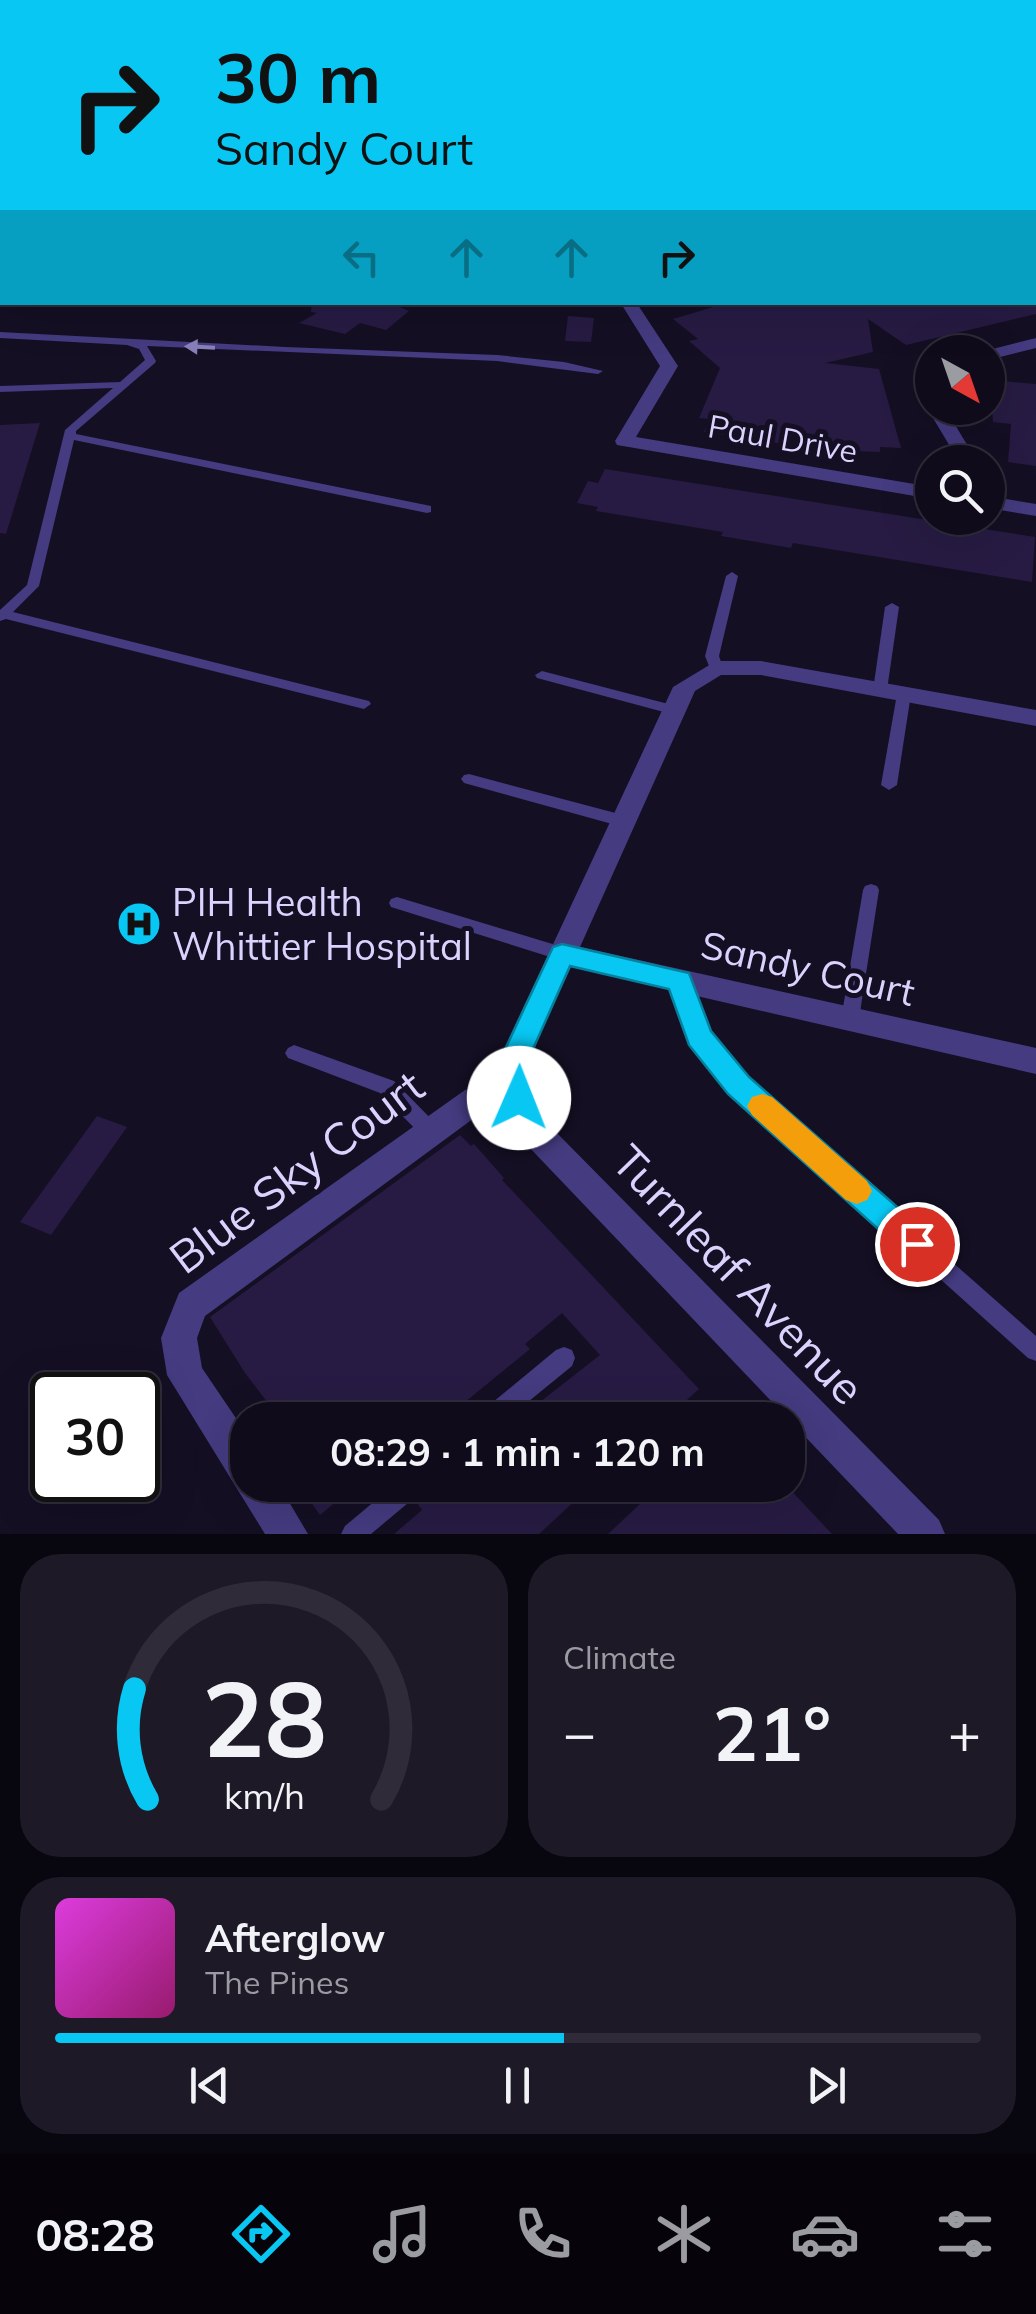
<!DOCTYPE html>
<meta charset="utf-8">
<style>
:root{--surface:#0f0b1a;--page:#1d1927;--text:#f1f3f6;--muted:#9b9ba2;--line:#2f2b39;--accent:#08c7f3}
body{margin:0;font-family:Mulish,sans-serif;background:var(--page);color:var(--text);height:100vh;display:flex;flex-direction:column;font-size:38px;white-space:nowrap}
*{box-sizing:border-box;margin:0}
p{font-size:32px;color:var(--muted)}
.icon{flex:none;width:55px;height:55px;fill:none;stroke:currentColor;stroke-width:2;stroke-linecap:round;stroke-linejoin:round}
.map{position:relative;height:1534px;overflow:hidden}
.drawer{display:flex;flex-direction:column;gap:20px;padding:20px;background:#08060e;flex:1}
.drawer>*{flex:none}
.banner{position:absolute;left:0px;top:0px;width:1038px;height:305px;box-shadow:0 10px 40px #0002,0 0 0 2px var(--line);background:#08c7f3;color:#111;overflow:hidden}
.needle{width:65px;rotate:140deg}
.controls{position:absolute;left:915px;top:335px;display:grid;gap:20px}
.controls a{display:grid;place-items:center;width:90px;height:90px;border-radius:50%;background:var(--surface);box-shadow:0 10px 40px #0002,0 0 0 2px var(--line);font-size:50px}
.speed{position:absolute;left:30px;top:1372px;display:flex;gap:20px;font-size:50px;font-weight:700;text-align:center}
.speed>*{display:grid;place-content:center;width:130px;height:130px;border-radius:50%;background:var(--surface);box-shadow:0 10px 40px #0002,0 0 0 2px var(--line);line-height:1}
.speed .limit{border:5px solid #111;border-radius:15px;background:#fff;color:#111}
.pin{position:absolute;display:grid;place-items:center;width:85px;height:85px;color:#fff;margin:-42px;border:5px solid #fff;border-radius:50%;box-shadow:0 2px 10px #0007}
.me{position:absolute;width:110px;margin:-55px;rotate:1deg;stroke-linejoin:round;filter:drop-shadow(0 0 8px #0008)}
.turn{display:flex;align-items:center;gap:35px;height:210px;padding:0 50px;font-size:45px}
.turn .icon{width:130px;height:130px;stroke-width:2.5}
.turn b{display:block;font-size:70px;line-height:85px}
.lanes{display:flex;align-items:center;height:95px;padding:0 50px;background:#0003;justify-content:center;gap:50px;direction:ltr}
.lanes .off{opacity:.35}
.big{font-size:75px;font-weight:700;line-height:1.1}
.drawer .card{flex:1;display:flex;flex-direction:column;justify-content:center;gap:15px;min-width:0;padding:0 35px;border-radius:40px;background:var(--page)}
.drawer .dial{align-items:center;gap:0}
.dial svg{height:260px;overflow:visible;fill:none;stroke:var(--line);stroke-width:7;stroke-linecap:round;text-anchor:middle}
.dial text{fill:var(--text);stroke:none}
.song{display:flex;align-items:center;gap:30px}
.cover{width:120px;height:120px;border-radius:15px;background:linear-gradient(135deg,hsl(300 70% 55%),hsl(320 70% 35%))}
.played{height:10px;border-radius:5px;background:linear-gradient(90deg,var(--accent) 55%,var(--line) 55%)}
.keys{display:flex;justify-content:space-around;direction:ltr}
.heat{display:flex;justify-content:space-between;align-items:center;font-size:55px;direction:ltr}
.drawer .tiles{flex:1;display:grid;gap:20px;grid-template-columns:1fr 1fr}
.card:last-child{grid-column:span 2}
.trip{position:absolute;left:230px;top:1402px;width:575px;height:100px;border-radius:40px;background:var(--surface);box-shadow:0 10px 40px #0002,0 0 0 2px var(--line);font-weight:700;line-height:100px;text-align:center}
.dock{display:flex;height:160px;justify-content:space-around;align-items:center;background:#06040a;color:var(--muted)}
.dock .icon{width:70px;height:70px}
.dock .on{color:var(--accent)}
.dock b{font-size:45px;color:var(--text)}
.map>svg:first-child{display:block}
.building{fill:#271b43}
.lines{fill:none;stroke-linecap:round;stroke-linejoin:round}
.lane{fill:#443b80;fill-rule:evenodd}
.street{fill:#443b80;fill-rule:evenodd}
.secondary{stroke:#7c6cfa;stroke-width:25}
.primary{fill:#cd5dfa;fill-rule:evenodd}
.oneway{fill:#887fb8}
.route{fill:#08c7f3;stroke:#05819e;stroke-width:2.5}
.slow{fill:#f59e0b}
.labels{text-anchor:middle;dominant-baseline:central;stroke-width:10;stroke-linejoin:round;paint-order:stroke}
.far-street-label{font-size:32px;fill:#dbd2fd;stroke:#140f23}
.poi-label{font-size:38px;fill:#dbd2fd;stroke:#140f23;text-anchor:start}
.street-label{font-size:38px;fill:#dbd2fd;stroke:#140f23}
.near-street-label{font-size:45px;fill:#dbd2fd;stroke:#140f23}
</style>
<div class="map">
<svg width="1036" height="1534" viewBox="0 0 1036 1534">
<rect width="100%" height="100%" fill="#140f23"/>
<g class="building">
<path d="M312,302H388L409,311L386,330L360,323L345,334L299,323L317,313L311,312Z"/>
<path d="M730,302H1036V314L906,345L868,319L873,352L825,363L879,369L901,448L880,447V452L828,450L826,437L788,431L784,444L704,432L709,419L699,418L720,368L689,341L698,339L673,319Z"/>
<path d="M568,316L594,318L591,342L565,341Z"/>
<path d="M990,380L1036,384V466L1008,462L1011,424L993,422Z"/>
<path d="M40,423L6,534L0,533V425Z"/>
<path d="M605,469L1035,537L1032,582L793,543L791,548L721,536L723,532L596,511L598,507L577,503L588,481L598,483Z"/>
<path d="M97,1116L127,1127L51,1235L20,1222Z"/>
<path d="M460,1135L471,1146L474,1144L504,1178L502,1180L699,1389L665,1420H517L600,1355L562,1313L525,1344L530,1349L443,1420H281L245,1373L210,1317Z"/>
<path d="M299,1485H356L320,1515Z"/>
<path d="M442,1485H592L539,1534H394L422,1510L418,1505Z"/>
<path d="M660,1485H786L832,1534H608Z"/>
</g>
<g class="lines">
<g class="lane">
<rect x="0" y="10" width="2" height="4"/>
<rect x="0" y="35" width="2" height="4"/>
<rect x="0" y="58" width="2" height="4"/>
<rect x="0" y="85" width="2" height="5"/>
<rect x="0" y="125" width="2" height="5"/>
<rect x="0" y="222" width="2" height="6"/>
<path d="M0,332L285,347L497,355L564,362L603,371L598,374L497,361L147,346L156,361L155,363L76,431V434L431,506V512L427,513L74,440L39,586L13,612L369,701L371,704L364,709L6,619L0,621V610L27,585L65,430L113,388L0,392V386L120,382L145,360L139,349L127,345L0,338Z"/>
<path d="M732,572L738,576L719,656L723,668L716,672L711,671L705,656L726,576Z"/>
<path d="M892,603L899,607L887,690L880,695L873,690L885,607Z"/>
<path d="M542,671L680,707L682,710L675,715L537,678L535,675Z"/>
<path d="M904,689L911,694L897,785L889,790L881,785L897,694Z"/>
<path d="M469,774L623,815L631,821L623,827L464,783L461,779L464,775Z"/>
<path d="M871,884L877,886L879,890L859,1019L856,1024L850,1026L844,1024L841,1019L863,890L865,886Z"/>
<path d="M397,897L569,949L572,954L569,959L563,961L391,907L389,903L391,899Z"/>
<path d="M680,973L686,975L689,980L707,1034L745,1079L1036,1336V1361L1028,1358L731,1091L693,1042L671,980L674,975Z"/>
<path d="M294,1045L394,1081L438,1126L441,1132L438,1138L431,1140L424,1138L380,1093L288,1058L285,1053L288,1048Z"/>
<path d="M564,1347L572,1350L575,1358L572,1366L506,1420H478L481,1412L556,1350Z"/>
<path d="M394,1485H424L420,1493L371,1534H341L345,1526Z"/>
</g>
<g class="street">
<path d="M922,0H937L938,2H924Z"/>
<rect x="0" y="5" width="2" height="6"/>
<rect x="1035" y="40" width="1" height="6"/>
<rect x="1035" y="92" width="1" height="8"/>
<rect x="1035" y="181" width="1" height="8"/>
<rect x="1035" y="211" width="1" height="8"/>
<path d="M620,302H636L678,366L636,437L932,487V499L617,445L615,441L660,366Z"/>
<path d="M1036,338V348L988,360V352H981Z"/>
<path d="M932,376V408H945L969,448L967,462H949L951,448L915,388Z"/>
<path d="M988,496L1036,504V516L988,508Z"/>
<path d="M716,661H761L1036,710V726L761,675H721L695,691L580,947L1036,1048V1074L571,967C542,1032 514,1056 550,1126L939,1520L945,1534H898L528,1146L507,1105L485,1110L205,1316L197,1338L202,1368L248,1436V1485H279L308,1534H265L167,1375L161,1338L179,1293L465,1090L502,1079L500,1058L673,687Z"/>
</g>
<path class="secondary" d="M128,2L137,0"/>
<path class="primary" d="M2,101V109L0,110V102Z"/>
</g>
<defs><path id="oneway-solid" d="M-6-.8H1V-3.2L6.5 0L1 3.2V.8H-6Z" transform="scale(2.5)"/></defs>
<use class="oneway" href="#oneway-solid" transform="translate(200 347) rotate(-177)"/>
<path class="route" d="M562,944L689,973L711,1031L749,1077L928,1234L933,1244L928,1254L917,1259L906,1254L728,1094L689,1045L669,989L570,966L529,1058L533,1098L529,1106L519,1110L509,1106L501,1058L553,947Z"/>
<path class="slow" d="M762,1094L772,1097L867,1181L872,1191L867,1200L857,1204L846,1200L752,1115L747,1106L752,1097Z"/>
<defs>
<symbol id="hospital-disc" viewBox="-11 -11 22 22"><circle r="9.5" fill="#08c7f3" stroke="#140f23"/><path d="M-5-5h3v3.5h4V-5h3V5h-3V1.5h-4V5h-3Z" fill="#111"/></symbol>
</defs>
<g fill-rule="evenodd">
<use href="#hospital-disc" x="114" y="899" width="50" height="50"/>
</g>
<g class="labels">
<g class="far-street-label">
<text transform="translate(783 438) rotate(10)">Paul Drive</text>
</g>
<g class="poi-label">
<text x="172" y="902">PIH Health<tspan x="172" dy="44">Whittier Hospital</tspan></text>
</g>
<g class="street-label">
<text transform="translate(808 968) rotate(13)">Sandy Court</text>
</g>
<g class="near-street-label">
<text transform="translate(296 1171) rotate(-37)">Blue Sky Court</text>
<text transform="translate(739 1274) rotate(46)">Turnleaf Avenue</text>
</g>
</g>
</svg>
<div class="controls">
<a><svg class="needle" viewBox="-14 -14 28 28"><path d="M0-13l5 13h-10z" fill="#e53935"/><path d="M0 13l5-13h-10z" fill="#9b9ba2"/></svg></a>
<a><svg class="icon" aria-label="search" viewBox="0 0 24 24"><circle cx="10" cy="10" r="6"/><path d="M15 15l6 6"/></svg></a>
</div>
<div class="speed"><div class="limit">30</div></div>
<div class="pin" style="left:917px;top:1244px;background:#d93025"><svg class="icon" aria-label="arrive" viewBox="0 0 24 24"><path d="M6 21V4h12l-3 4 3 4H6"/></svg></div>
<svg class="me" style="left:519px;top:1098px" viewBox="-20 -20 40 40"><circle r="19" fill="#fff"/><path d="M0-13L10 11 0 6-10 11z" fill="#08c7f3"/></svg>
<div class="trip">08:29 · 1 min · 120 m</div>
<div class="banner">
<div class="turn"><svg class="icon" aria-label="right" viewBox="0 0 24 24"><path d="M7 20v-9h11M14 6l5 5-5 5"/></svg><div><b>30 m</b>Sandy Court</div></div>
<div class="lanes"><svg class="icon off" aria-label="left" viewBox="0 0 24 24"><path d="M17 20v-9H6M10 6l-5 5 5 5"/></svg><svg class="icon off" aria-label="ahead" viewBox="0 0 24 24"><path d="M12 20V5M6 11l6-6 6 6"/></svg><svg class="icon off" aria-label="ahead" viewBox="0 0 24 24"><path d="M12 20V5M6 11l6-6 6 6"/></svg><svg class="icon" aria-label="right" viewBox="0 0 24 24"><path d="M7 20v-9h11M14 6l5 5-5 5"/></svg></div>
</div>
</div>
<section class="drawer">
<div class="tiles">
<div class="card dial"><svg viewBox="0 0 100 80">
<path d="M14 69A42 42 0 1 1 86 69"/>
<path d="M14 69A42 42 0 0 1 10 35" stroke="#08c7f3"/>
<text x="50" y="56" font-size="32" font-weight="700">28</text>
<text x="50" y="72" font-size="11">km/h</text>
</svg></div>
<div class="card"><p>Climate</p>
<div class="heat"><a>−</a><b class="big">21°</b><a>+</a></div>
</div>
<div class="card">
<div class="song"><i class="cover"></i><div><b>Afterglow</b><p>The Pines</p></div></div>
<div class="played"></div>
<div class="keys"><svg class="icon" aria-label="previous" viewBox="0 0 24 24"><path d="M18 5L8 12l10 7zM5 5v14"/></svg><svg class="icon" aria-label="pause" viewBox="0 0 24 24"><path d="M8 5v14M16 5v14"/></svg><svg class="icon" aria-label="next" viewBox="0 0 24 24"><path d="M6 5l10 7-10 7zM19 5v14"/></svg></div>
</div>
</div>
</section>
<nav class="dock">
<b>08:28</b>
<svg class="icon on" aria-label="directions" viewBox="0 0 24 24"><path d="M12 3l9 9-9 9-9-9zM9 14v-3h6M13 9l2 2-2 2"/></svg>
<svg class="icon" aria-label="music" viewBox="0 0 24 24"><path d="M9 18V5l10-2v13"/><circle cx="6" cy="18" r="3"/><circle cx="16" cy="16" r="3"/></svg>
<svg class="icon" aria-label="phone" viewBox="0 0 24 24"><path d="M5 4h4l2 5-3 2q2 4 5 5l2-3 5 2v4C11 20 4 13 5 4z"/></svg>
<svg class="icon" aria-label="climate" viewBox="0 0 24 24"><path d="M12 3v18M4 7l16 10M4 17L20 7"/></svg>
<svg class="icon" aria-label="car" viewBox="0 0 24 24"><path d="M5 17H2v-5l4-1 3-4h7l3 4 3 1v5h-3M9 17h6M6 11h13"/><circle cx="7" cy="17" r="2"/><circle cx="17" cy="17" r="2"/></svg>
<svg class="icon" aria-label="filters" viewBox="0 0 24 24"><path d="M4 7h16M4 17h16"/><circle cx="9" cy="7" r="2"/><circle cx="15" cy="17" r="2"/></svg>
</nav>
